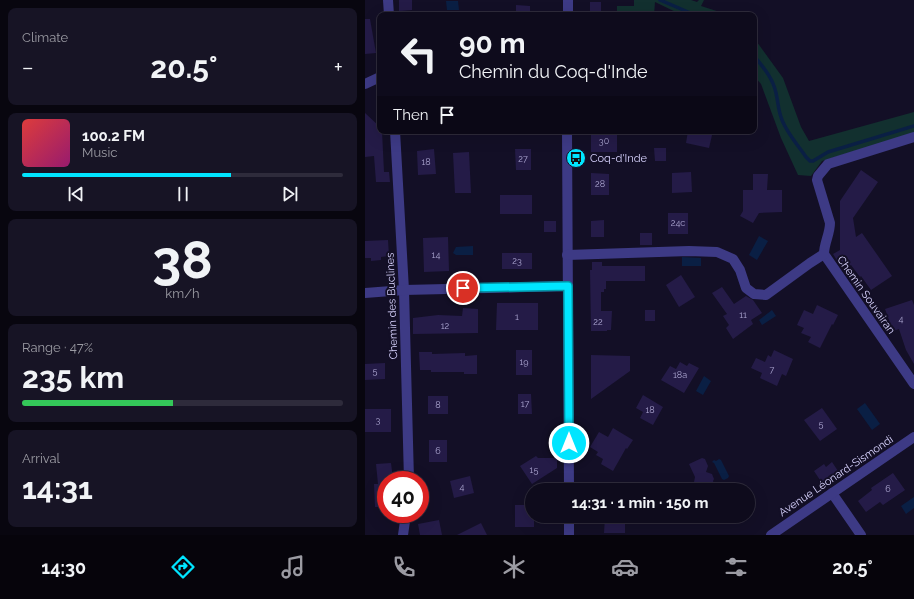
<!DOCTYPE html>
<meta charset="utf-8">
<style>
:root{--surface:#0e0b1c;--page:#171425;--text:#f1f3f6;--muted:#9b9ba3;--line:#2e2b3b;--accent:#00e5ff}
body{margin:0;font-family:Raleway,sans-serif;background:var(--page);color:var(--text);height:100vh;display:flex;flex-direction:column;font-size:15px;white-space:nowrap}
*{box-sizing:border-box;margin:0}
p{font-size:13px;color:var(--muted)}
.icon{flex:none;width:22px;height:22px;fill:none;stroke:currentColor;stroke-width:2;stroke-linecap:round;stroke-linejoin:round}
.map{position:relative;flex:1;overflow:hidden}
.side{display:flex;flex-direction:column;gap:8px;padding:8px;background:#08060f;width:365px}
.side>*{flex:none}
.banner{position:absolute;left:12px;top:12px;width:380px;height:122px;border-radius:8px;box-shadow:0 4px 16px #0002,0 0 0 1px var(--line);background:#0e0b1c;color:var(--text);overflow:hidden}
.speed{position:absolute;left:12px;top:471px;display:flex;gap:8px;font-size:20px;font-weight:700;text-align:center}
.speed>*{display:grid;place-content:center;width:52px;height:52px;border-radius:50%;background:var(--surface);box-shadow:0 4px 16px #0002,0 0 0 1px var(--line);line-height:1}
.speed .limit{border:6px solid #d22;background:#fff;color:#111}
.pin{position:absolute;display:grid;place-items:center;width:34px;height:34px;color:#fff;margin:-17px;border:2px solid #fff;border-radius:50%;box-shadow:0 1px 4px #0007}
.me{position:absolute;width:44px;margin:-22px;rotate:0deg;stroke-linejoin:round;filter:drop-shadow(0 0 3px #0008)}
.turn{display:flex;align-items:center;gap:14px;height:84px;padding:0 16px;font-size:18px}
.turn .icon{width:52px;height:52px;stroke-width:2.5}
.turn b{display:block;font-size:28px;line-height:34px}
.then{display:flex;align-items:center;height:38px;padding:0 16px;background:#0003;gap:8px;font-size:15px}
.big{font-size:30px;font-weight:700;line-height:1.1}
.side .card{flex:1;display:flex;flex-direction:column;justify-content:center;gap:6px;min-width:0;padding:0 14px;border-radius:8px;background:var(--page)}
.side .dial{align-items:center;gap:0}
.dial b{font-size:52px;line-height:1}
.song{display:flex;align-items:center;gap:12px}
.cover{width:48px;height:48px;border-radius:6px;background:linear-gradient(135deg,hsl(0 70% 55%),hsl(320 70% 35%))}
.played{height:4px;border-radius:2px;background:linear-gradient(90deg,var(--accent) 65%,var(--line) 65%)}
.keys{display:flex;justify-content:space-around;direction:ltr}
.heat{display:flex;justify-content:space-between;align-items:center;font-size:22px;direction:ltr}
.charge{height:6px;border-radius:3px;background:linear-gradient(90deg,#34c759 47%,var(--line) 0)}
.trip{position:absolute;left:160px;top:483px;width:230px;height:40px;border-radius:20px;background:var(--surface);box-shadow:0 4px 16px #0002,0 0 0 1px var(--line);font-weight:700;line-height:40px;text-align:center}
.menu{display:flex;height:64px;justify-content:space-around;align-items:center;background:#06040b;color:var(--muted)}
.menu .icon{width:28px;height:28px}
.menu .active{color:var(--accent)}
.menu b{font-size:18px;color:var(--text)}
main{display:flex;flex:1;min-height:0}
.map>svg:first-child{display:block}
.green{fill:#12302f}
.water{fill:#0a1f44}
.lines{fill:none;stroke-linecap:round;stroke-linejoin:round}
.stream{stroke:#0a1f44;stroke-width:3.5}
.building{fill:#241b47}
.minor{stroke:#3d3a85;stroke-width:10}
.route-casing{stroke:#0095a6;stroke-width:10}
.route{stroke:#00e5ff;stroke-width:7}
.labels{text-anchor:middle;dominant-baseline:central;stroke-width:4;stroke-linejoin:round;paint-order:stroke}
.number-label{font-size:9px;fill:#aca6d1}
.poi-label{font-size:11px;fill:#d9d4ff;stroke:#130f26;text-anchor:start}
.street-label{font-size:11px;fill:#d9d4ff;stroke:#130f26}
</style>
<main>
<section class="side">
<div class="card"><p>Climate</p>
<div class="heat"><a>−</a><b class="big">20.5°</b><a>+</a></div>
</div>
<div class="card">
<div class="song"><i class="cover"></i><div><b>100.2 FM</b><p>Music</p></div></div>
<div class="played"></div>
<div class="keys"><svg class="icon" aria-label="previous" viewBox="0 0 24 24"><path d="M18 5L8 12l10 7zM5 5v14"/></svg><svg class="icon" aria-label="pause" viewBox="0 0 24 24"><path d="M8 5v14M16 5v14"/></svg><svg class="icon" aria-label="next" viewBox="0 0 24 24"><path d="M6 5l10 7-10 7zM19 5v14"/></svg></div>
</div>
<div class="card dial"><b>38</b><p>km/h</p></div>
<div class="card"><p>Range · 47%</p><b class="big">235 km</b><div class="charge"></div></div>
<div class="card"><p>Arrival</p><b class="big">14:31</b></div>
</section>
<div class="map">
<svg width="549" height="535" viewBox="0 0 549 535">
<rect width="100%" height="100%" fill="#130f26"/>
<g class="green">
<path d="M269,0H326L332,2L334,0H339L336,6L364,15H317L290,2L289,15H252V6H269Z"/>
<path d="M389,38L418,78L436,127L444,141L549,112V133L457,161L446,176L433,175L416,138L396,84L389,76Z"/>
</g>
<g class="water">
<path d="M81,1H93L94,10H82Z"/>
<path d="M394,236L403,241L392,260L384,255Z"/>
<path d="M108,246V255H91L88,253L91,247Z"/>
<path d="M317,257L336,258V266H317Z"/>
<path d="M407,310L411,316L397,325L394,320Z"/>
<path d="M339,376L346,381L338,395L331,391Z"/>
<path d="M500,403L515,424L507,430L492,409Z"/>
<path d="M354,459L356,460L364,476L363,478L359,480L357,479L349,463L347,462L349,460L351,461Z"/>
<path d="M549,497V508L541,514L536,506Z"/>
</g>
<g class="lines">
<g class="stream">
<path d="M295,0L330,15"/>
<path d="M389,56C398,67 408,78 411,93C413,101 413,109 416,117C420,131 433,145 441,157L445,161H448L463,152L549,126"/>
</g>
</g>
<g class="building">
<path d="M34,0H47V10L34,11Z"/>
<rect x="225" y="2" width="11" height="13"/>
<path d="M151,5L165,6V15H151Z"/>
<path d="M0,19H5L11,53L0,54Z"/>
<path d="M0,113L15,127V131H17L19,172H24L25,182H11L9,156L0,157Z"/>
<rect x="226" y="131" width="26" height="21"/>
<path d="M323,131H348L344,148L321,143Z"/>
<path d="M289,148H301V161H290Z"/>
<path d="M69,149L71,174L53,175L52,151Z"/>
<path d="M150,149H166V170H151Z"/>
<path d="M104,152L106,193H90L88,153Z"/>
<path d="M496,170L513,182L488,218L491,237L497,233L527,276L506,290L496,276L495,277L486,265L478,270L468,254L475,250V201Z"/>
<path d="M326,172L327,192L307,193V173Z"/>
<path d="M226,173L244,174V195H226Z"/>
<path d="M388,174H403L402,190H417V212L394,213L388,223L375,216L378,211V190H388Z"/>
<rect x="135" y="195" width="32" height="19"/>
<rect x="303" y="213" width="20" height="21"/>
<path d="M239,220V237H226V221Z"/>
<rect x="179" y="221" width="12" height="11"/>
<rect x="275" y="233" width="12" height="12"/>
<path d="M83,237L84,271L59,272L58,238Z"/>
<path d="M23,240L24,256L16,257V260L6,261V258H0V241Z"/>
<rect x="137" y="253" width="30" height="16"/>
<path d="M227,262H237V266H280V281H241V289H239V292H236V311H247L246,330H242V331H226L225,270H227Z"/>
<path d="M316,275L330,297L314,307L301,285Z"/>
<path d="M357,287L369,304L381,296L388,300L397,313L386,320L388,324L368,339L361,328L364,325L358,316L362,314L347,293Z"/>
<path d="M547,300L549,305V364L541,350L534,329L528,331L520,309Z"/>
<path d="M132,303H173V330H131Z"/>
<path d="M452,305L473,315L468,325L467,324L455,348L443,342L446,337L436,333L439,328L432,325L439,310L448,314Z"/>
<path d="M98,308L113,309V333L48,334V318L73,315L97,316Z"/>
<rect x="280" y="310" width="10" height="11"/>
<rect x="151" y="350" width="16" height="25"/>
<path d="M409,350L428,359L421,376L417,374L412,386L395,378L397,373L386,368L391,358L400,362L403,355L406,357Z"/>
<path d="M54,352H67V354L100,353V356L112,355V374H99V372H66V370H55Z"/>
<path d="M226,355L265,356V371L226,399Z"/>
<path d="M315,362L322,366L324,363L334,368L319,393L296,380L305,366L311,369Z"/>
<path d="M20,363V379L0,380V364Z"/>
<path d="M153,394H166L167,414H153Z"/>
<path d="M278,395L298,407L288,425L275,418L278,412L271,408Z"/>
<rect x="63" y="396" width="20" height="18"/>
<path d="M457,408L472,429L455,441L439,420Z"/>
<rect x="0" y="409" width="26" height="23"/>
<path d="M248,428L268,440L262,449L261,448L248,471L236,464L238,459L231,455L233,452L225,447L234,432L243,437Z"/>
<rect x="64" y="440" width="18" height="22"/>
<path d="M171,456L173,458H192V468L167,484L155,466Z"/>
<path d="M337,458L340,459L343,466L341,472L347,474L349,479L348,481L349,484L347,490H323L329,482L330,477L324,464Z"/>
<path d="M467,462L475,474L459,486L449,471L459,464L461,467Z"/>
<path d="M26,463L28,479H21V507H10L9,484H13L11,464Z"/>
<path d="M528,473L540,490L518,505L515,502L501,512L493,501L507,490L506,488Z"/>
<path d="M105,476L109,493L89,498L85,481Z"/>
<path d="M150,505H167V516H169V527H150Z"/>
<path d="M240,516H260V533H239Z"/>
<path d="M74,520L77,535H55L53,524Z"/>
<path d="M116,523L122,535H92Z"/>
</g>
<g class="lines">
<g class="minor">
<path d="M23,0L24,15"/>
<path d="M203,0V15"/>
<path d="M0,84L15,77"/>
<path d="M30,131L39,290L44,480"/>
<path d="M202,131L204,490"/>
<path d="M549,137L463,164L453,176L452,180L465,223C465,234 459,243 459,254L549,384"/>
<path d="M202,255L324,251L352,252L368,259L375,270L381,288L389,294L401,295L445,263L459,254"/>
<path d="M0,293L39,290L203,286"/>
<path d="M467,493L496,535"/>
<path d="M204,516V535"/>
<path d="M38,535L41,514"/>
<path d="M406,535L549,437"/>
</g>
</g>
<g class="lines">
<defs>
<path id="route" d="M98,288L203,286L204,443"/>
</defs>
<use href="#route" class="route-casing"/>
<use href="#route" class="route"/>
</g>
<defs>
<symbol id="bus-disc" viewBox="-11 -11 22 22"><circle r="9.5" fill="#00e5ff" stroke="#130f26"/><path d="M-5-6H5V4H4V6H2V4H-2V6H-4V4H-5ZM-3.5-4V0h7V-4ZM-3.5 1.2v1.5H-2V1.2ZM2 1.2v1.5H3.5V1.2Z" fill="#111"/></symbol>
</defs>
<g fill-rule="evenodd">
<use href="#bus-disc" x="200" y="147" width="22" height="22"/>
</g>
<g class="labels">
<g class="number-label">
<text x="239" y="141">30</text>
<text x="158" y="159">27</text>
<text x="61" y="162">18</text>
<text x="235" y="184">28</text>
<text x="313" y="223">24c</text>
<text x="71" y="255">14</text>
<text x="152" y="261">23</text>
<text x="378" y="315">11</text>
<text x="152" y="317">1</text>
<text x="536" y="319">4</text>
<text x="233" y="322">22</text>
<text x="80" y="326">12</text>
<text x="159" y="362">19</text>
<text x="407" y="370">7</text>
<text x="10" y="371">5</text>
<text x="315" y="375">18a</text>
<text x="160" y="404">17</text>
<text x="73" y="405">8</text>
<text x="285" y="410">18</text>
<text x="13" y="420">3</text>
<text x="456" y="424">5</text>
<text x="73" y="451">6</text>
<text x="169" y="470">15</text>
<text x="97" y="487">4</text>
<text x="523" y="489">6</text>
</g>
<g class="poi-label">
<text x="225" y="158">Coq-d'Inde</text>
</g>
<g class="street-label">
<text transform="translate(501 295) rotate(55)">Chemin Souvairan</text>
<text transform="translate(27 306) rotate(-92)">Chemin des Buclines</text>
<text transform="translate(471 476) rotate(-34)">Avenue Léonard-Sismondi</text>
</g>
</g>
</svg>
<div class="speed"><div class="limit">40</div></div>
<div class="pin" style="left:98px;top:288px;background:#d93025"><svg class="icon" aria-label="arrive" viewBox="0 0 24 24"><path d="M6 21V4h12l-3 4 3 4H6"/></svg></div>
<svg class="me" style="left:204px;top:443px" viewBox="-20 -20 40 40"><circle r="17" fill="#00e5ff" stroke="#fff" stroke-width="3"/><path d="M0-11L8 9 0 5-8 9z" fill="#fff"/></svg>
<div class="trip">14:31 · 1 min · 150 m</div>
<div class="banner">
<div class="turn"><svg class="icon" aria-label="left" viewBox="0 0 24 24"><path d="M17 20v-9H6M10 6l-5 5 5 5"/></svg><div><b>90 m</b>Chemin du Coq-d'Inde</div></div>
<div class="then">Then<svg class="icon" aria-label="arrive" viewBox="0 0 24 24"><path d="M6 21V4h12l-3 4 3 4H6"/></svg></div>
</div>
</div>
</main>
<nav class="menu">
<b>14:30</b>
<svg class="icon active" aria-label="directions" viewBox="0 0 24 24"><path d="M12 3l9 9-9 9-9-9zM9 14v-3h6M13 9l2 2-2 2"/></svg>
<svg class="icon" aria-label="music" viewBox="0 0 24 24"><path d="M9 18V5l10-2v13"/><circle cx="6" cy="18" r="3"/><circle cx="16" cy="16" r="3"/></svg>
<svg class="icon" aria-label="phone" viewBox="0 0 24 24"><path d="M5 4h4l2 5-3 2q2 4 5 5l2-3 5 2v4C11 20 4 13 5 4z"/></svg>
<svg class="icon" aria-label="climate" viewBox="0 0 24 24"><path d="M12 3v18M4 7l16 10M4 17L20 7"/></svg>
<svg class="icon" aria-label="car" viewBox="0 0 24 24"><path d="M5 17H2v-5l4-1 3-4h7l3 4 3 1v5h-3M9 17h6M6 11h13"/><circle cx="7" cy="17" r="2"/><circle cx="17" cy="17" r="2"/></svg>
<svg class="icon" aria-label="filters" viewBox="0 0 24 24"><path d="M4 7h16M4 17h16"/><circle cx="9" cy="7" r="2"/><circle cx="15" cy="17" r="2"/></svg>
<b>20.5°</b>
</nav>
